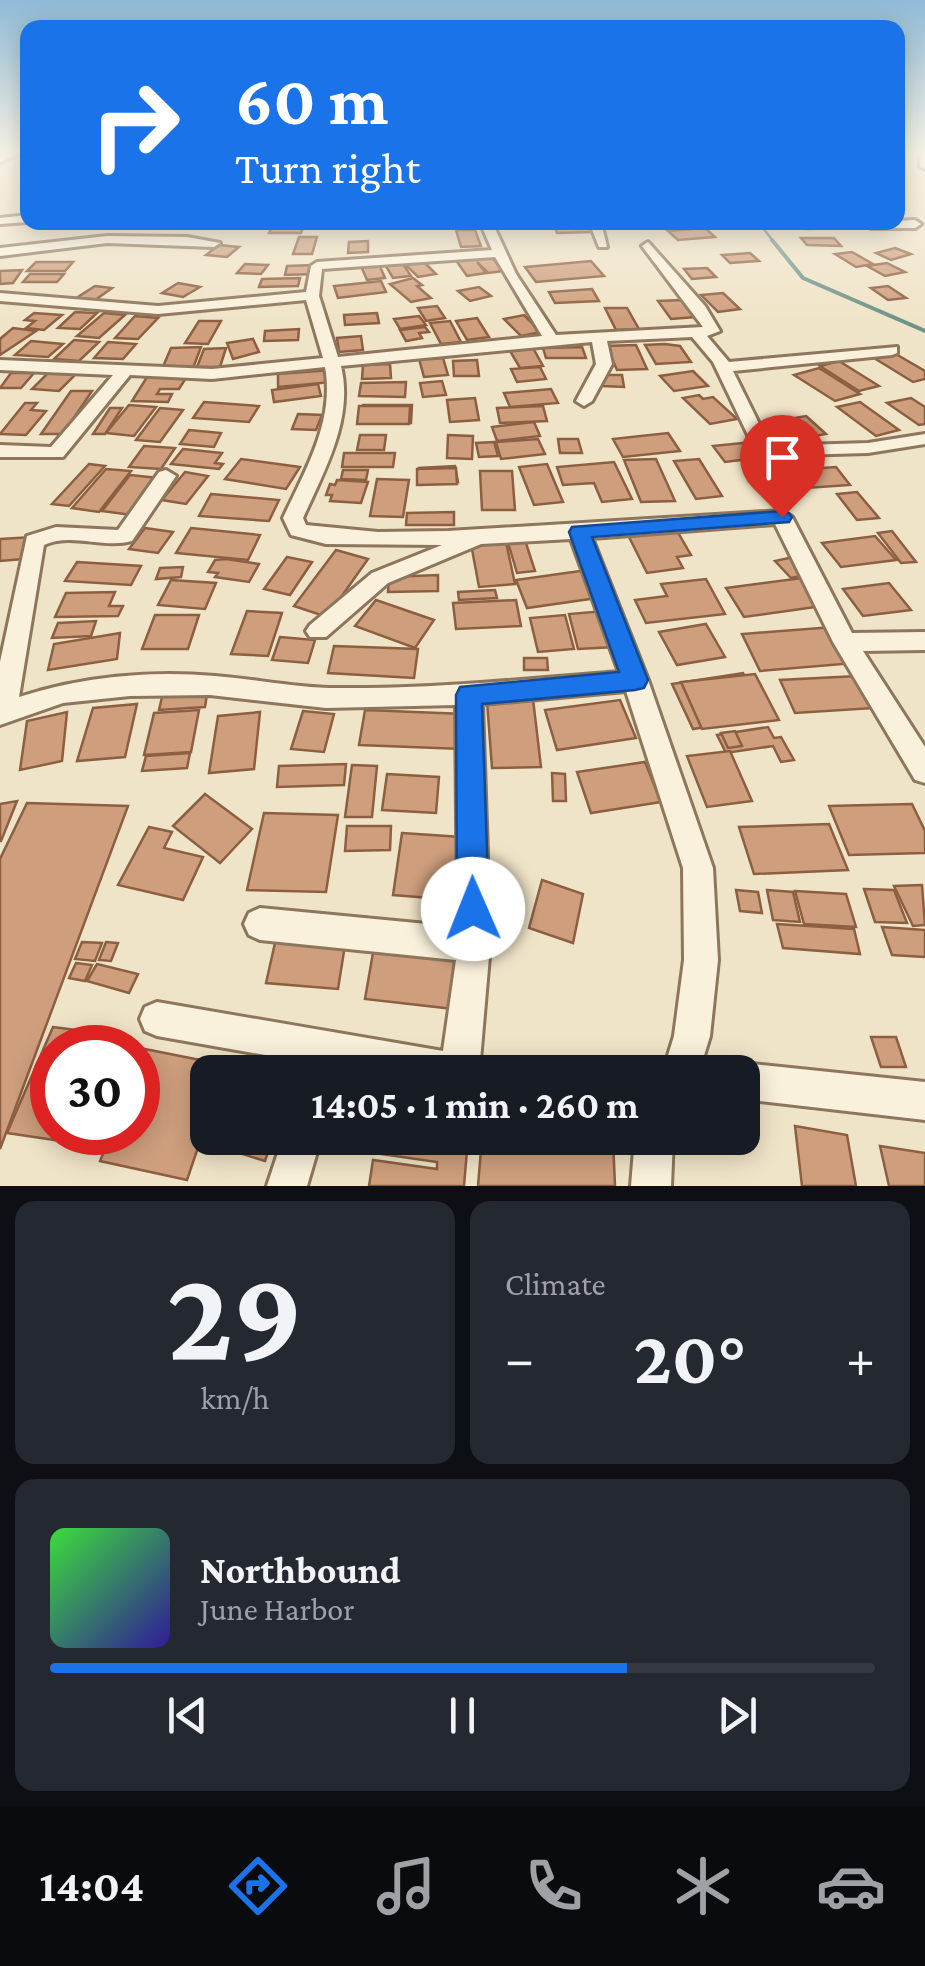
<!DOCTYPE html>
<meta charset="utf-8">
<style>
:root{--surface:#171b24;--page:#242831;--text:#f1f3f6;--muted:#9ea1a6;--line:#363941;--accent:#1a73e8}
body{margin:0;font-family:"Crimson Pro",serif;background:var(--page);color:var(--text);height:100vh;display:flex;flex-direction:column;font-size:38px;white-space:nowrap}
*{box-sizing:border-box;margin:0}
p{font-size:32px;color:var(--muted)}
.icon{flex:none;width:55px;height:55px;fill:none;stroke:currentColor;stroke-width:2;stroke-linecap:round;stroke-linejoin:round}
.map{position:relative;height:1186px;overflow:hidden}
.drawer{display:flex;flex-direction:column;gap:15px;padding:15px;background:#0d0f14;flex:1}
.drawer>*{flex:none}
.top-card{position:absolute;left:20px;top:20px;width:885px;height:210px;border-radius:20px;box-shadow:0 5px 25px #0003;background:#1a73e8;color:#fff;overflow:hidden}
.speed{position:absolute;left:30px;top:1025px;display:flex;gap:20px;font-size:50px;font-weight:700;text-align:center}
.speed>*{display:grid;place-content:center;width:130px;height:130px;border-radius:50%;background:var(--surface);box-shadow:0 5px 25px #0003;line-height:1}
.speed .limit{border:15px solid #d22;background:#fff;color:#111}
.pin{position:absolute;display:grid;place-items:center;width:85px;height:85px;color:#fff;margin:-102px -42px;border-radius:50% 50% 50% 0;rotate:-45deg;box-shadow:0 0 10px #0007}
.pin .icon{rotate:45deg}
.me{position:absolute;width:110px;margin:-55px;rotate:359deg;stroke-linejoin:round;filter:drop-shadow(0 0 8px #0008)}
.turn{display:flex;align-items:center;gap:35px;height:210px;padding:0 50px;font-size:45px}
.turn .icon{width:130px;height:130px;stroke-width:2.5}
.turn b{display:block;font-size:70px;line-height:85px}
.big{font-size:75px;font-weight:700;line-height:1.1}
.drawer .card{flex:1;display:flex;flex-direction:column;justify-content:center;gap:15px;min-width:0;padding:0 35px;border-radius:20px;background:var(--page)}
.drawer .dial{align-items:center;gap:0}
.dial b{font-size:130px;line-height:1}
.song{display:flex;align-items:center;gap:30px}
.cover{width:120px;height:120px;border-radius:15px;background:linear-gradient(135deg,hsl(120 70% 55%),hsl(250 70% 35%))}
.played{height:10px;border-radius:5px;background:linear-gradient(90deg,var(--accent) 70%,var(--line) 70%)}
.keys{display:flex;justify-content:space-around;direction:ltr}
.heat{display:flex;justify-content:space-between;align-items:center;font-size:55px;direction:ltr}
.drawer .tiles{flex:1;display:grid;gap:15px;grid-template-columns:1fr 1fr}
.card:last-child{grid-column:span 2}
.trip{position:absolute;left:190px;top:1055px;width:570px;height:100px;border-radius:20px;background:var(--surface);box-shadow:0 5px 25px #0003;font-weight:700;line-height:100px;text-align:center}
.dock{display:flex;height:160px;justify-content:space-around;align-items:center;background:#090b0e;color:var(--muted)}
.dock .icon{width:70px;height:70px}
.dock .on{color:var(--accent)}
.dock b{font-size:45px;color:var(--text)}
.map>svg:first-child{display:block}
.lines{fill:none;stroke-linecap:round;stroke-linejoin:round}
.stream-far1{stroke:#6f938a;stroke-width:2.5}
.stream{stroke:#6f938a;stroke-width:4}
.building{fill:#cf9f7d;stroke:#8d5f41;stroke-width:2.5}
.minor-casing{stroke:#8d765c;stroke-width:6}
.minor{fill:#faf1dc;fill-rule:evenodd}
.route{fill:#1a73e8;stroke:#114b97;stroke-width:2.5}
</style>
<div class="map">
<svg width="925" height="1186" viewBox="0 0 925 1186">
<rect width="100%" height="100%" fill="#f0e4c8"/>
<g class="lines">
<path class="stream-far1" d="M758,222L774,242"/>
<path class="stream" d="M772,240L803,278L925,331"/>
</g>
<g class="building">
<path d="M305,222L301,233H269L274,223Z"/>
<path d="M588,222L592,232L557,233L553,223Z"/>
<path d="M836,222L843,228L806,229L800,223Z"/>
<path d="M705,228L715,237L678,240L668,231Z"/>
<path d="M456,230H475L481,246L461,247Z"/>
<path d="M299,237H317L312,254H293Z"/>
<path d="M801,238H834L841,246L807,245Z"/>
<path d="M368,241V252L348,253L349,242Z"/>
<path d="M219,245L239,247L227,257L206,255Z"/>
<path d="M895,248L911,254L891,260L876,253Z"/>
<path d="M852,252L873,264L856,267L835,254Z"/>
<path d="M750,253L759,261L730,263L722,255Z"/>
<path d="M490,255L503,271L488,273L477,262L486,273L467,276L455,259Z"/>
<path d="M422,260L436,274L418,277L404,263Z"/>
<path d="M401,261L411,276L393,278L384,263Z"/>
<path d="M591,261L604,276L536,282L525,267Z"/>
<path d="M36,262H73L65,271H27Z"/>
<path d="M887,263L905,272L885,276L867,266Z"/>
<path d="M245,264L268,265L261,274L237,273Z"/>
<path d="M379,264L385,278L367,280L361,266Z"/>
<path d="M314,265V274L285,275L287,266Z"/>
<path d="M707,268L716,277L692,279L684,269Z"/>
<path d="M22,270L13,283L0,284V271Z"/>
<path d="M30,274H64L57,282H23Z"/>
<path d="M300,278L298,286L259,287L262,279Z"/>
<path d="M413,278L422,285L417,286L431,298L411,302L390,284Z"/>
<path d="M381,281L386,292L338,298L334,286Z"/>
<path d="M178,283L200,287L183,297L162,293Z"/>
<path d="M95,286L112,288L88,305L70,302Z"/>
<path d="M888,286L906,298L888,300L871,288Z"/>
<path d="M479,287L491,296L470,301L458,291Z"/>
<path d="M592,289L599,301L555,303L549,292Z"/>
<path d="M723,293L740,309L718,312L701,295Z"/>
<path d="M682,300L697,317L671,319L658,301Z"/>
<path d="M437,306L445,318L426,321L418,308Z"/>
<path d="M605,308H627L639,329L616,330Z"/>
<path d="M75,312L97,313L80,329L58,328Z"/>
<path d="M34,313L62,315L44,330L26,328L35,321L25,320Z"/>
<path d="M104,313L125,315L99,338L77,336Z"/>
<path d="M377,313L379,323L345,325L344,315Z"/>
<path d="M524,315L541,332L521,336L504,319Z"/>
<path d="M135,316L158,318L138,339L115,338Z"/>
<path d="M419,316L426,325L400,329L394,319Z"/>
<path d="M477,318L489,337L467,340L456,321Z"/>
<path d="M199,321H221L208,344L185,343Z"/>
<path d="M450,321L461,342L441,344L430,323Z"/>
<path d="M425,327L429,332L419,333L422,338L406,341L400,330Z"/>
<path d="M13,328L36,331L0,355V339Z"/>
<path d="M299,329L298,340L264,341L265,331Z"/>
<path d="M361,336L363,350L339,352L337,338Z"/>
<path d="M253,339L259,352L233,359L227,343Z"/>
<path d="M74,340L99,342L79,361L54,359Z"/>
<path d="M31,341L63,344L48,357L15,355Z"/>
<path d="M108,342L136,344L123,359L94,358Z"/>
<path d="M665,344L680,346L691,362L656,364L645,345Z"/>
<path d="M636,345L647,369L617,370L613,361H608L603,346Z"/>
<path d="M201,347L193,368L162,369L171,348Z"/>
<path d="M582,347L586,358H546L543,348Z"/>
<path d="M226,348L220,367H197L204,349Z"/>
<path d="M533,348L543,366L520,368L510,351Z"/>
<path d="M894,353L925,371V379L913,382L874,358Z"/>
<path d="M443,358L448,375L424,377L419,359Z"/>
<path d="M477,360L479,376H454L453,361Z"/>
<path d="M839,361L879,386L859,391L820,366Z"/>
<path d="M390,364L391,378L362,379L363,365Z"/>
<path d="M540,367L546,379L517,382L511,369Z"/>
<path d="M819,368L860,394L835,401L794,375Z"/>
<path d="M331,370L333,382L278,387V374Z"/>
<path d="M693,371L708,386L674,391L660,376Z"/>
<path d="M49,372L76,374L59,391L32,389Z"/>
<path d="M11,373H34L21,388H0Z"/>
<path d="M601,375H622L624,387L603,386Z"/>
<path d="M147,377L186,378L179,389H160L157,394H172L168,402L132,401Z"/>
<path d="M442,381L446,395L423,397L420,383Z"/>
<path d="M406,382L405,397L359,396L361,383Z"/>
<path d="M318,384L321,396L274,402L272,390Z"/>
<path d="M551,389L558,403L510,407L504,393Z"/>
<path d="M71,391H92L63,434H41Z"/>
<path d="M699,395L703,399L713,397L737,419L710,424L683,398Z"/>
<path d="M475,398L479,420L450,422L447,400Z"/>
<path d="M911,398L925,407V424L919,425L887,403Z"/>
<path d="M204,402L259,406L249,422L193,418Z"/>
<path d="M860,402L899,430L876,436L837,407Z"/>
<path d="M25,403H37L31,410L46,411L26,435L0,434Z"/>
<path d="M129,405L156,407L134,436L106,433Z"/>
<path d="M363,405H412L411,423H360Z"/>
<path d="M359,406H410L409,424H357Z"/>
<path d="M543,406L547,421L500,423L497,408Z"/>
<path d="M110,408H122L105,434H93Z"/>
<path d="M160,408L183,410L160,442L136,440Z"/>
<path d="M298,414L322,415L316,430L292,429Z"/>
<path d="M806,416L826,434L797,439L778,421Z"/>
<path d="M534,422L540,436L497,441L492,427Z"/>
<path d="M189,430L221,433L214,447L180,444Z"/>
<path d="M668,433L680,451L623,457L613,439Z"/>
<path d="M360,435H386L384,450H357Z"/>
<path d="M448,435L473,436L472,459L447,458Z"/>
<path d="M538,439L545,454L501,459L496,442Z"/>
<path d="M558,439H578L582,453H560Z"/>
<path d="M494,442L498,456L479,457L476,443Z"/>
<path d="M752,442L765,457L725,462L713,446Z"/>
<path d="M144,446L175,448L161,469L129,467Z"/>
<path d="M183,449L222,453L215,463L223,464L219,469L171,464Z"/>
<path d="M344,453H395L393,467H342Z"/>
<path d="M241,459L300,467L286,489L225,479Z"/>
<path d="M656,459L675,501L641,502L624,460Z"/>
<path d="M699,459L722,496L696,499L674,461Z"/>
<path d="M614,462L632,499L602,502L594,483L563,485L557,467Z"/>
<path d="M89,464L105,466L69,506L52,504Z"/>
<path d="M547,464L563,502L534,505L519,467Z"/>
<path d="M455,466L458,482L421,485L419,468Z"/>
<path d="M836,467L850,485L791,489L779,471Z"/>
<path d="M456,468L457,484L417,485V469Z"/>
<path d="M106,469L131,471L99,512L72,508Z"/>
<path d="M343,470H368L366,480L341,479Z"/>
<path d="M480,471H512L515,510H482Z"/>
<path d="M185,472L208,476L186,504L162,500Z"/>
<path d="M130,475L159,478L132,515L102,511Z"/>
<path d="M377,479L409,480L403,517L370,516Z"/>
<path d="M337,480L368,482L361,503L330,501L332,495H326L330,484L335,485Z"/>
<path d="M857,492L879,518L857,520L837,494Z"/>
<path d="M211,494L279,500L269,521L199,516Z"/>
<path d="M454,512V525H406L407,513Z"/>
<path d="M145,528L173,532L158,553L129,549Z"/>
<path d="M191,528L260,535L248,560L176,553Z"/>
<path d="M676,529L691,555L677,557L683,568L647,573L628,535Z"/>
<path d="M892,531L916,562L901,563L878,533Z"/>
<path d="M875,536L896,560L841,567L822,543Z"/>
<path d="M32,537L23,559L0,561V539Z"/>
<path d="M524,537L535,571L517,573L507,539Z"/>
<path d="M506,542L515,584L479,587L471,544Z"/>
<path d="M336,550L368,559L327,617L294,606Z"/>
<path d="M287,557L312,562L290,595L264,589Z"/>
<path d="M793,557L809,574L791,578L775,561Z"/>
<path d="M226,559L259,564L249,582L215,577L218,573L208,572L215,560Z"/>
<path d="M77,562L141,566L131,585L65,581Z"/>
<path d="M183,567L181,577L156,579L160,568Z"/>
<path d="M580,571L585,572L597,598L527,608L516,580Z"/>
<path d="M438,575V591L388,592L389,577Z"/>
<path d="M802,578L822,606L744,617L726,588Z"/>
<path d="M706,579L725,614L646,623L635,600L667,596L661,584Z"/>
<path d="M171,580L216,583L205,609L158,605Z"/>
<path d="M889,583L911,610L863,616L843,589Z"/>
<path d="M495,590L497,598L459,600L458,592Z"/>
<path d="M115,592L109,606H123L118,616L55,617L66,593Z"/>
<path d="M376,600L434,620L415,648L355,626Z"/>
<path d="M516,600L521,626L456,629L453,603Z"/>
<path d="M247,611L282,613L268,656L231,654Z"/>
<path d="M604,611L615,647L578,649L569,614Z"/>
<path d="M155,615H199L188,649H142Z"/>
<path d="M565,615L574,649L538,652L530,618Z"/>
<path d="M96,621L91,636L52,638L58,623Z"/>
<path d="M706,624L725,657L677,665L659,632Z"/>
<path d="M833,627L855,663L760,671L742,634Z"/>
<path d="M120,633L117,659L48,670L54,644Z"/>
<path d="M280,637L315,640L308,663L272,660Z"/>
<path d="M334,646L418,649L414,678L328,673Z"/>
<path d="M524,658H547L548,670H524Z"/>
<path d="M743,673L768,717L693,729L672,684Z"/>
<path d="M755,674L779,720L702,729L681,682Z"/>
<path d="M857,676L875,708L795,713L780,680Z"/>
<path d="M207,694L205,707L159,710L162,697Z"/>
<path d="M533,699L541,767L492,768L487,701Z"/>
<path d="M620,700L636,738L557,750L545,710Z"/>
<path d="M137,704L125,757L77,761L93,708Z"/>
<path d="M199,710L191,752L144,755L154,713Z"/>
<path d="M365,710L464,714L462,749L359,745Z"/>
<path d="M303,711L334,714L324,752L291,749Z"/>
<path d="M67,712L62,761L20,770L27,721Z"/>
<path d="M260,712L254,769L209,773L218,716Z"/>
<path d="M768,727L774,738L781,737L794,760L781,762L773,746L726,753L717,735Z"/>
<path d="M735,731L742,746L728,748L721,733Z"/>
<path d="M730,751L752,801L707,807L687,756Z"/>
<path d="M190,753L187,768L142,771L146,756Z"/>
<path d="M645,762L661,802L591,813L577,772Z"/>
<path d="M346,764L344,785L277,787L279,766Z"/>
<path d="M352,765L377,766L372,817H345Z"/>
<path d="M552,773L565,774L566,801H553Z"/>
<path d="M387,774L439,777L436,813L382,810Z"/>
<path d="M205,794L252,829L220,863L173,826Z"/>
<path d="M17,801L1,841H0V804Z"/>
<path d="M27,803L128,806L0,1149V859Z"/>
<path d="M912,804L925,831V853L849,855L829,806Z"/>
<path d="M264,813L338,815L326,892L247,890Z"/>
<path d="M829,824L848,870L754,874L739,827Z"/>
<path d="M347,826H391L390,850L345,851Z"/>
<path d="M149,827L172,832L164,848L203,857L183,900L118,885Z"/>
<path d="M402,833L461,837L455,900L393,895Z"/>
<path d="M542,880L583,894L573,943L529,928Z"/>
<path d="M922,885L925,925L913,926L894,886Z"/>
<path d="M864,889L894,890L907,923L875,922Z"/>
<path d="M736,890L758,892L762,913L740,911Z"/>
<path d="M767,890L793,892L800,922L773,920Z"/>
<path d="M795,891L846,894L856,927L804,924Z"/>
<path d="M777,924L854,929L860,954L783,948Z"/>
<path d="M882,927L925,930V957L892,955Z"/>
<path d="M277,934L346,939L338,989L266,983Z"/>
<path d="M82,942L102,943L95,961L75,959Z"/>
<path d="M106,942L118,943L111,961L99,960Z"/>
<path d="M374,947L460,956L454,1009L365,999Z"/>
<path d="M76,963L92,965L85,981L69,978Z"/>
<path d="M97,964L138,974L129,993L87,981Z"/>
<path d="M53,1027L116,1035L111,1048H52V1132H79L75,1143L7,1133Z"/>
<path d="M871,1037H896L906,1067H881Z"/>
<path d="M145,1049L225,1065L222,1072H208V1118L187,1180L100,1161L112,1132H138V1068Z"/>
<path d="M795,1126L847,1135L856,1186H802Z"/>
<path d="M209,1138H273L265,1161L207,1143Z"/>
<path d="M377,1138H468L464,1186H369L373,1160L437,1169V1162L374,1153Z"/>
<path d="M482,1138L613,1139L615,1186H478Z"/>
<path d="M880,1146L925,1153V1186H889Z"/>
</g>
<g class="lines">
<defs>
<g id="minor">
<path d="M7,153H21L0,162V156Z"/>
<path d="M925,155V169L920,166V158Z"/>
<path d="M28,215V222L0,224V218Z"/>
<path d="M480,222H492L516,274L556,335L703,327L642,246L648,242L705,306L720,331L707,336L729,362L897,347V353L892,355L733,371L770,446L868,443L925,434V444L868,453L758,456L713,362L692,337L607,341L612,364L592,401L584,406L576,401L596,364L592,342L341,366C354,419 324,471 303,518L306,525L378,532L448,531L782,511L792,517L852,633L925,632V650L863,651L925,747V783L915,780L833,642L775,524L592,538L648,680L713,868L718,960L710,1036L699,1072H663L674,1036L684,960L683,868L626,691L482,704L490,945L479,1072H361L157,1036L145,1031L140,1019L145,1007L157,1002L443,1051L456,960L260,940L249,935L244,924L249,913L260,908L458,927L456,705L326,708L210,695L130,696L63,703L0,725V662L27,536L56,527L118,530L159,472L166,470L176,476L132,541C103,549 71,532 44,545L19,697C80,677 150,670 215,676C253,679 291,687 329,688C426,689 523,680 619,672L571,539L481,544L388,583L326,637H310L306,631L310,625L372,573L442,545L326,544L291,535L283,518C305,471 335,421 325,367L212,379L130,375L63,457H0V445L51,447L113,375L0,370V360L212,369L323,358L306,300L158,314L0,301V293L158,306L306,292L311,266L317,262L492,250ZM495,257L542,336L338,357L319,296L322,269Z"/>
<path d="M589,222H601L607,247H599Z"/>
<path d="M875,222L915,220L921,224L915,228H871L869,226Z"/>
<path d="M107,236L187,237L220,243L214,247L107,243L0,256V248Z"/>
<path d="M742,1063L925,1082V1120L742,1099V1072H727Z"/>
<path d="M283,1138H321L307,1186H267Z"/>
<path d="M635,1138H673L671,1186H631Z"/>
</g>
</defs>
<use href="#minor" class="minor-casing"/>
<use href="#minor" class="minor"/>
</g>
<linearGradient id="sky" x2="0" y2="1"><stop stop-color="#8fbad6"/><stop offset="0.48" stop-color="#f8f3e6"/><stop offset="1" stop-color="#f8f3e6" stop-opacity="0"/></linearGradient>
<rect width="925" height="319" fill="url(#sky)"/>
<path class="route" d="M782,511L789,513L792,517L789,522L592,537L648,680L644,688L635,690L482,704L489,909L484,921L473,925L462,921L457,909L456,695L460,687L619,672L569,532L572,527Z"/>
</svg>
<div class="speed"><div class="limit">30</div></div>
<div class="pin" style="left:782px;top:517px;background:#d93025"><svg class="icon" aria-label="arrive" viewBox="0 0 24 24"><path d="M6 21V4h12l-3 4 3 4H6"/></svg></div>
<svg class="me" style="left:473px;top:909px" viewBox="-20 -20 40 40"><circle r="19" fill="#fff"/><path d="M0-13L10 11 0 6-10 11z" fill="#1a73e8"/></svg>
<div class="trip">14:05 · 1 min · 260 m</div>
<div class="top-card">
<div class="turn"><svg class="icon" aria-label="right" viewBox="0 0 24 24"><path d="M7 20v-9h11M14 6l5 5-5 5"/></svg><div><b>60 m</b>Turn right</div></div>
</div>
</div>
<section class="drawer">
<div class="tiles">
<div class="card dial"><b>29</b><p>km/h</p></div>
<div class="card"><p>Climate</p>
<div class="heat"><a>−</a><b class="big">20°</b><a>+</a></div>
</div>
<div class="card">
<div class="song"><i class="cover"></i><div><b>Northbound</b><p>June Harbor</p></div></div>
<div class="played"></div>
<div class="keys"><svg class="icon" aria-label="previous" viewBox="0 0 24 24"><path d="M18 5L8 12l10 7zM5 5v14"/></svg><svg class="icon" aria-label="pause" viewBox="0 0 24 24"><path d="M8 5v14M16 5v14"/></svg><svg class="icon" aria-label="next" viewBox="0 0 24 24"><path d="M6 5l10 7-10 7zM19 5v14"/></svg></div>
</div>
</div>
</section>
<nav class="dock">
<b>14:04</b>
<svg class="icon on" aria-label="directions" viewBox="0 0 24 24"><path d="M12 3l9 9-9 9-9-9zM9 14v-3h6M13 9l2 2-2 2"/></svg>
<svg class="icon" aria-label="music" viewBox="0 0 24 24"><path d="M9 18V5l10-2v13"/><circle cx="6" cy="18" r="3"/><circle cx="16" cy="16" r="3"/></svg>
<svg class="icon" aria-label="phone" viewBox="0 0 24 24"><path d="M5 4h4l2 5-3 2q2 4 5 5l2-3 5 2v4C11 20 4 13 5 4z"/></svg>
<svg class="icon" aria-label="climate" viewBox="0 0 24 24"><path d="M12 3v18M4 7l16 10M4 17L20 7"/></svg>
<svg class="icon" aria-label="car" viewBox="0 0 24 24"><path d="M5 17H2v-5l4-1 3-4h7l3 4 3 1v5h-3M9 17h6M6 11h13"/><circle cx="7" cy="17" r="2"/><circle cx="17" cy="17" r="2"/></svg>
</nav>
